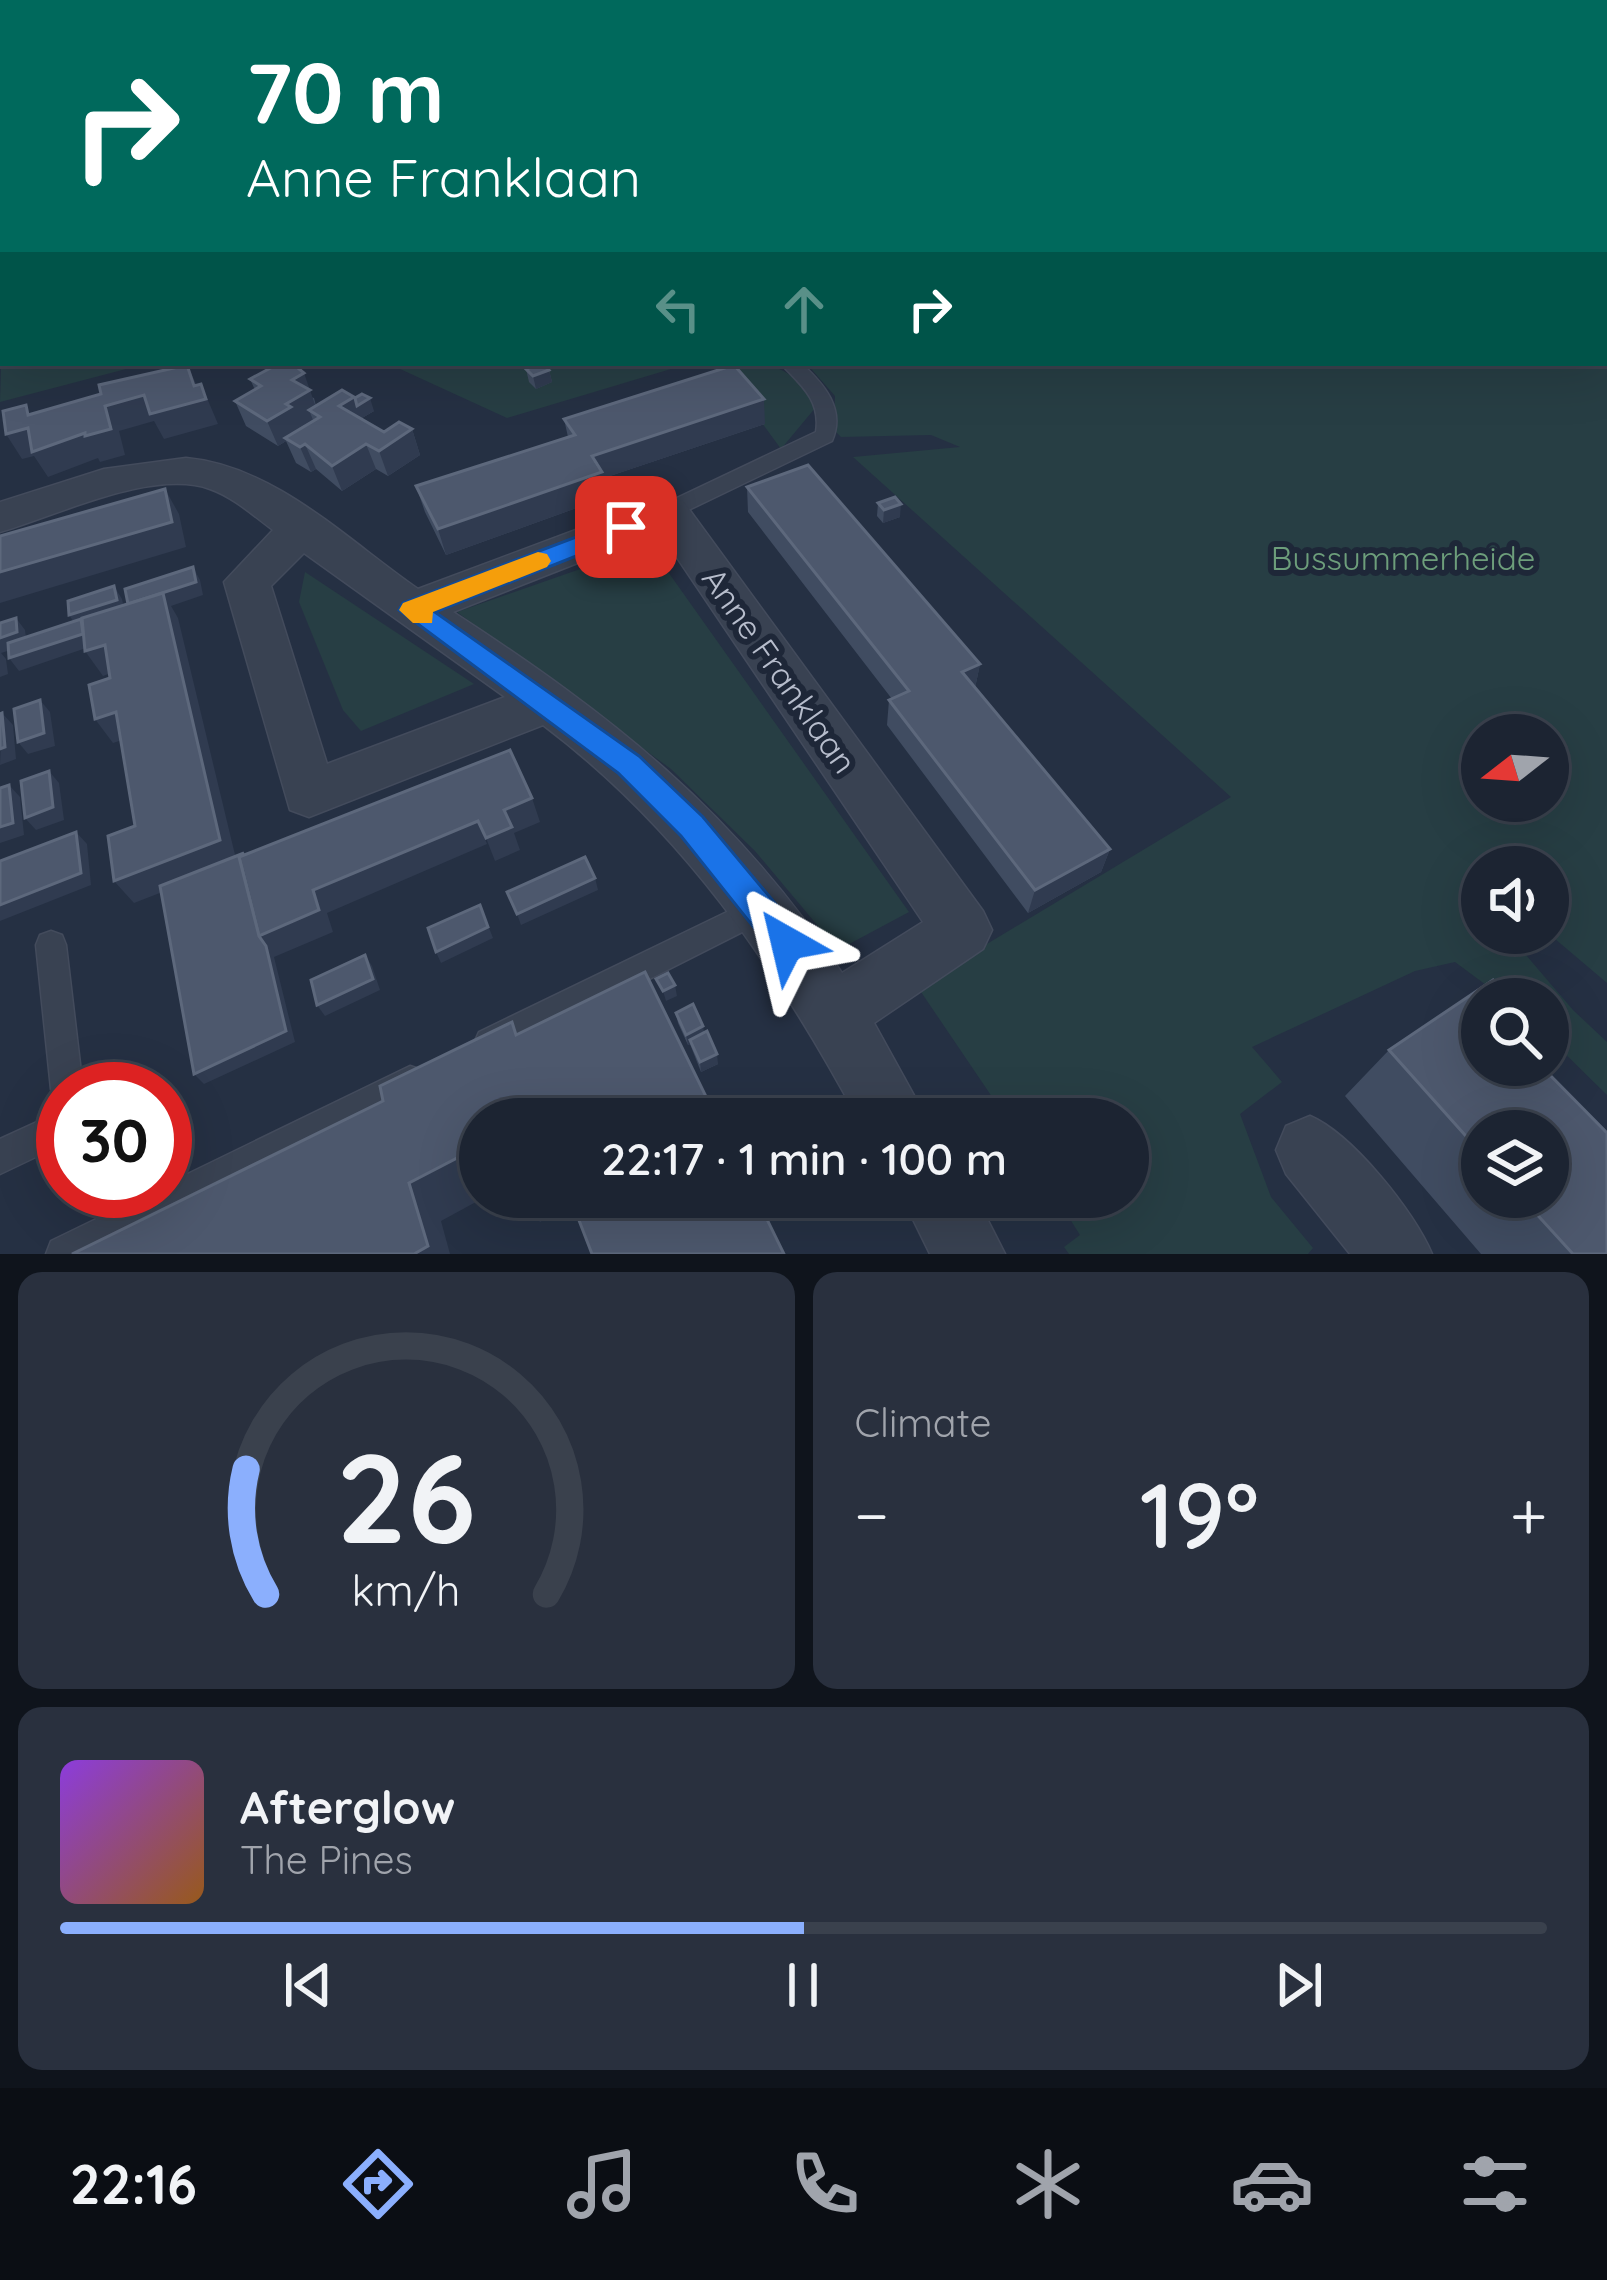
<!DOCTYPE html>
<meta charset="utf-8">
<style>
:root{--surface:#1c2432;--page:#29303e;--text:#f1f3f6;--muted:#a0a4ac;--line:#3a414d;--accent:#8baffd}
body{margin:0;font-family:Quicksand,sans-serif;background:var(--page);color:var(--text);height:100vh;display:flex;flex-direction:column;font-size:45px;white-space:nowrap}
*{box-sizing:border-box;margin:0}
p{font-size:39px;color:var(--muted)}
.icon{flex:none;width:66px;height:66px;fill:none;stroke:currentColor;stroke-width:2;stroke-linecap:round;stroke-linejoin:round}
.map{position:relative;height:1254px;overflow:hidden}
.panel{display:flex;flex-direction:column;gap:18px;padding:18px;background:#0f141c;flex:1}
.panel>*{flex:none}
.guide{position:absolute;left:0px;top:0px;width:1608px;height:366px;box-shadow:0 12px 48px #0002,0 0 0 3px var(--line);background:#00695c;color:#fff;overflow:hidden}
.needle{width:78px;rotate:253deg}
.controls{position:absolute;left:1461px;top:714px;display:grid;gap:24px}
.controls a{display:grid;place-items:center;width:108px;height:108px;border-radius:50%;background:var(--surface);box-shadow:0 12px 48px #0002,0 0 0 3px var(--line);font-size:60px}
.speed{position:absolute;left:36px;top:1062px;display:flex;gap:24px;font-size:60px;font-weight:700;text-align:center}
.speed>*{display:grid;place-content:center;width:156px;height:156px;border-radius:50%;background:var(--surface);box-shadow:0 12px 48px #0002,0 0 0 3px var(--line);line-height:1}
.speed .limit{border:18px solid #d22;background:#fff;color:#111}
.pin{position:absolute;display:grid;place-items:center;width:102px;height:102px;color:#fff;margin:-51px;border-radius:24px;box-shadow:0 6px 18px #0006}
.me{position:absolute;width:132px;margin:-66px;rotate:323deg;stroke-linejoin:round;filter:drop-shadow(0 0 9px #0008)}
.turn{display:flex;align-items:center;gap:42px;height:252px;padding:0 48px;font-size:54px}
.turn .icon{width:156px;height:156px;stroke-width:2.5}
.turn b{display:block;font-size:84px;line-height:102px}
.lanes{display:flex;align-items:center;height:114px;padding:0 48px;background:#0003;justify-content:center;gap:60px;direction:ltr}
.lanes .off{opacity:.35}
.big{font-size:90px;font-weight:600;line-height:1.1}
.panel .card{flex:1;display:flex;flex-direction:column;justify-content:center;gap:18px;min-width:0;padding:0 42px;border-radius:24px;background:var(--page)}
.panel .dial{align-items:center;gap:0}
.dial svg{height:312px;overflow:visible;fill:none;stroke:var(--line);stroke-width:7;stroke-linecap:round;text-anchor:middle}
.dial text{fill:var(--text);stroke:none}
.song{display:flex;align-items:center;gap:36px}
.cover{width:144px;height:144px;border-radius:18px;background:linear-gradient(135deg,hsl(270 70% 55%),hsl(30 70% 35%))}
.played{height:12px;border-radius:6px;background:linear-gradient(90deg,var(--accent) 50%,var(--line) 50%)}
.keys{display:flex;justify-content:space-around;direction:ltr}
.heat{display:flex;justify-content:space-between;align-items:center;font-size:66px;direction:ltr}
.panel .tiles{flex:1;display:grid;gap:18px;grid-template-columns:1fr 1fr}
.card:last-child{grid-column:span 2}
.trip{position:absolute;left:459px;top:1098px;width:690px;height:120px;border-radius:60px;background:var(--surface);box-shadow:0 12px 48px #0002,0 0 0 3px var(--line);font-weight:600;line-height:120px;text-align:center}
.tab-bar{display:flex;height:192px;justify-content:space-around;align-items:center;background:#0b0e14;color:var(--muted)}
.tab-bar .icon{width:84px;height:84px}
.tab-bar .on{color:var(--accent)}
.tab-bar b{font-size:54px;color:var(--text)}
.map>svg:first-child{display:block}
.green{fill:#273e44;fill-rule:evenodd}
.lines{fill:none;stroke-linecap:round;stroke-linejoin:round}
.lane-casing{stroke:#434b5c;stroke-width:3}
.street-casing{stroke:#434b5c;stroke-width:3}
.lane{fill:#394252;fill-rule:evenodd}
.street{fill:#394252;fill-rule:evenodd}
.wall{fill:#404c61;fill-rule:evenodd}
.shaded-wall{fill:#303b50}
.building{fill:#4d586d;stroke:#5d687c;stroke-width:3}
.route{fill:#1a73e8;stroke:#114b97;stroke-width:3}
.slow{fill:#f59e0b}
.labels{text-anchor:middle;dominant-baseline:central;stroke-width:12;stroke-linejoin:round;paint-order:stroke}
.park-label{font-size:33px;fill:#6d9e7b;stroke:#1e2738}
.street-label{font-size:33px;fill:#b7bdcc;stroke:#1e2738}
</style>
<div class="map">
<svg width="1607" height="1254" viewBox="0 0 1607 1254">
<rect width="100%" height="100%" fill="#253043"/>
<g class="green">
<path d="M1070,0H1607V983L1548,933V867H1482V933H1507L1573,1010L1607,1042V1095L1548,1037V999H1505L1455,962L1415,971L1252,1047L1282,1082L1240,1114L1271,1197L1313,1248L1308,1254H1069L1064,1247L1080,1235L1056,1197H1128V1119H1007L917,986L1231,797L853,457L960,447L931,435L841,437L834,430L835,396L806,363H1605V3H1066ZM1482,735H1548V801H1482Z"/>
<path d="M3,301V363H149L0,402Z"/>
<path d="M387,363H691L507,418Z"/>
<path d="M718,363C767,363 790,361 816,407L781,449Z"/>
<path d="M649,545L909,912L838,950L755,851L671,769L457,612Z"/>
<path d="M305,572L474,684L361,731L343,710L299,602Z"/>
</g>
<g class="lines">
<defs>
<g id="lane">
<path d="M517,0H532L534,3H519Z"/>
<path d="M854,0H867L869,3H856Z"/>
<rect x="0" y="68" width="3" height="8"/>
<rect x="0" y="211" width="3" height="10"/>
<path d="M780,363H801C824,384 846,409 832,441L676,516H660L657,511L660,506L816,432C821,400 801,385 780,363Z"/>
<path d="M760,896L770,900L775,909L770,918L501,1054L490,1059L479,1054L474,1043L479,1032Z"/>
<path d="M51,931L62,935L66,945L83,1089H63V1104L55,1101L51,1089L36,945L40,935Z"/>
<path d="M410,1066L422,1070L426,1082L422,1094L102,1254H46L51,1241L154,1191H165V1185Z"/>
<path d="M63,1110V1144L0,1174V1139Z"/>
</g>
<g id="street">
<path d="M186,458C275,466 347,540 418,589L653,501L668,496L683,501L983,911L992,930L983,949L874,1023L927,1119H858C777,968 681,829 543,725L309,817L290,810L224,582L273,530C254,516 233,497 210,489C153,468 56,516 0,532V502L104,469ZM659,531L923,922L842,973C734,811 614,717 453,612ZM304,553L505,697L327,764L271,586Z"/>
<path d="M1310,1116C1352,1134 1414,1211 1432,1254H1350L1286,1174L1276,1150L1286,1126Z"/>
<path d="M902,1197H976L1005,1254H930Z"/>
</g>
</defs>
<use href="#lane" class="lane-casing"/>
<use href="#street" class="street-casing"/>
<use href="#lane" class="lane"/>
<use href="#street" class="street"/>
</g>
<g class="wall">
<path d="M526,369L549,370L552,382L536,389L529,382Z"/>
<path d="M250,379L314,398L316,406L355,398L374,411L362,418L384,432L412,429L420,455L388,476L376,469L342,491L316,469L311,472L296,463L286,441L278,446L246,426L235,401L255,390Z"/>
<path d="M564,419L765,424L604,478L607,497L446,555L425,512L416,486L568,437Z"/>
<path d="M747,487L980,664L975,688L1110,849L1101,872L1028,913L887,725L889,700L892,699L748,512Z"/>
<path d="M878,503L900,517L883,523L877,516Z"/>
<path d="M1497,985L1479,1002L1607,1254H1481L1345,1096L1389,1050ZM1482,1131L1548,1197H1482Z"/>
<path d="M676,1013L704,1032L718,1064L701,1072L690,1044L688,1045L678,1023Z"/>
</g>
<g class="shaded-wall">
<path d="M187,365L199,390L201,384L218,424L164,439L154,421L119,431L125,455L100,462L98,458L48,477L34,456L22,459L6,434L144,395L194,386Z"/>
<path d="M549,370L552,382L536,389L533,376Z"/>
<path d="M304,373L319,416L309,410L313,420L299,428L301,432L285,438L286,441L278,446L267,421L286,404L292,380Z"/>
<path d="M354,397L357,406L370,398L374,411L362,418L339,406Z"/>
<path d="M764,399L765,424L604,478L607,497L446,555L438,529L592,456Z"/>
<path d="M412,429L420,455L388,476L379,451Z"/>
<path d="M305,444L316,469L311,472L300,447Z"/>
<path d="M366,444L376,469L342,491L332,466Z"/>
<path d="M165,489L179,514L186,547L0,603V572Z"/>
<path d="M901,504L900,517L883,523L884,510Z"/>
<path d="M193,567L200,580L203,595L171,606L178,618L237,863L134,903L114,881L220,840L128,605Z"/>
<path d="M114,586L122,599L125,613L92,646L19,671L9,658L78,628L69,615Z"/>
<path d="M16,618L25,630L27,645L1,653L6,659L8,674L0,677V638Z"/>
<path d="M105,645L122,669L103,676L85,651Z"/>
<path d="M980,664L975,688L962,672Z"/>
<path d="M40,700L50,712L55,746L28,754L18,742Z"/>
<path d="M116,712L134,736L113,743L95,719Z"/>
<path d="M2,713L13,725L16,759L0,765Z"/>
<path d="M49,771L59,783L64,820L36,830L25,818Z"/>
<path d="M9,785L20,797L24,835L0,843V827Z"/>
<path d="M532,798L540,822L514,833L520,850L495,861L486,838L504,810Z"/>
<path d="M478,821L487,844L327,913L333,932L274,957L295,1042L204,1084L194,1074L259,936L313,890Z"/>
<path d="M76,832L87,844L91,885L0,921V905Z"/>
<path d="M1110,849L1101,872L1028,913L1035,890Z"/>
<path d="M595,878L598,890L521,925L517,914Z"/>
<path d="M480,905L493,938L441,963L436,952Z"/>
<path d="M365,955L372,966L380,990L325,1016L317,1005Z"/>
<path d="M675,985L677,996L666,1001L663,991Z"/>
<path d="M703,1026L705,1037L688,1045L686,1035Z"/>
<path d="M717,1054L718,1064L701,1072L700,1062Z"/>
<path d="M480,1146V1197H485L441,1221L450,1254H414L409,1183Z"/>
<path d="M525,1197H556L562,1210L540,1222Z"/>
</g>
<g class="building">
<path d="M280,363H292L304,373L292,380L310,390L286,404L291,407L267,421L235,401L261,386L250,379Z"/>
<path d="M543,363L549,370L533,376L526,369Z"/>
<path d="M187,365L194,386L201,384L206,399L150,414L144,395L105,406L111,429L85,436V433L32,452L28,428L6,434L3,411L26,405L28,415L101,394L99,385Z"/>
<path d="M734,365L764,399L592,456L602,472L438,529L416,486L575,435L564,419Z"/>
<path d="M342,390L354,397L339,406L384,432L399,422L412,429L379,451L366,444L332,466L305,444L300,447L285,438L320,417L309,410Z"/>
<path d="M362,394L370,398L357,406L355,398Z"/>
<path d="M808,465L980,664L962,672L1110,849L1035,890L889,700L909,691L747,487Z"/>
<path d="M165,489L172,522L0,572V536Z"/>
<path d="M895,497L901,504L884,510L878,503Z"/>
<path d="M193,567L196,582L128,604L125,589Z"/>
<path d="M114,586L117,600L69,615L68,601Z"/>
<path d="M163,593L220,840L114,881L108,836L135,826L116,712L95,719L89,685L110,678L105,645L85,651L82,618Z"/>
<path d="M16,618L17,632L0,638V623Z"/>
<path d="M81,619L83,634L9,658L8,643Z"/>
<path d="M40,700L44,733L18,742L14,709Z"/>
<path d="M2,713L5,747L0,749V714Z"/>
<path d="M510,750L532,798L504,810L512,827L486,838L478,821L313,890L319,910L259,936L239,857Z"/>
<path d="M49,771L53,807L25,818L21,781Z"/>
<path d="M9,785L13,823L0,827V788Z"/>
<path d="M76,832L81,873L0,905V861Z"/>
<path d="M244,853L239,857L259,936L266,946L286,1031L194,1074L160,886Z"/>
<path d="M585,857L595,878L517,914L507,892Z"/>
<path d="M480,905L488,927L436,952L428,928Z"/>
<path d="M365,955L373,979L317,1005L311,980Z"/>
<path d="M645,972L717,1119H480V1146L409,1183L428,1246L414,1254H72L383,1101L380,1086L512,1022L516,1035Z"/>
<path d="M668,973L675,985L663,991L656,979Z"/>
<path d="M1493,980L1497,985L1476,1000L1482,1006V1065H1540L1607,1133V1254H1573L1521,1197H1548V1131H1482V1154L1389,1050Z"/>
<path d="M693,1004L703,1026L686,1035L676,1013Z"/>
<path d="M707,1031L717,1054L700,1062L690,1040Z"/>
<path d="M570,1197H756L784,1254H592Z"/>
</g>
<path class="route" d="M626,518L634,521L638,527L634,533L435,612L639,756L703,817L799,932L804,943L799,954L787,959L775,954L681,836L618,773L399,610L403,603Z"/>
<path class="slow" d="M538,552L547,554L551,561L547,567L433,612L432,623H413L399,610L403,603Z"/>
<g class="labels">
<g class="park-label">
<text x="1403" y="557">Bussummerheide</text>
</g>
<g class="street-label">
<text transform="translate(780 670) rotate(55)">Anne Franklaan</text>
</g>
</g>
</svg>
<div class="controls">
<a><svg class="needle" viewBox="-14 -14 28 28"><path d="M0-13l5 13h-10z" fill="#e53935"/><path d="M0 13l5-13h-10z" fill="#a0a4ac"/></svg></a>
<a><svg class="icon" aria-label="sound" viewBox="0 0 24 24"><path d="M4 9h4l5-4v14l-5-4H4zM17 9q2 3 0 6"/></svg></a>
<a><svg class="icon" aria-label="search" viewBox="0 0 24 24"><circle cx="10" cy="10" r="6"/><path d="M15 15l6 6"/></svg></a>
<a><svg class="icon" aria-label="layers" viewBox="0 0 24 24"><path d="M12 4l9 5-9 5-9-5zM3 14l9 5 9-5"/></svg></a>
</div>
<div class="speed"><div class="limit">30</div></div>
<div class="pin" style="left:626px;top:527px;background:#d93025"><svg class="icon" aria-label="arrive" viewBox="0 0 24 24"><path d="M6 21V4h12l-3 4 3 4H6"/></svg></div>
<svg class="me" style="left:787px;top:943px" viewBox="-20 -20 40 40"><path d="M0-17L14 15 0 8-14 15z" fill="#1a73e8" stroke="#fff" stroke-width="4"/></svg>
<div class="trip">22:17 · 1 min · 100 m</div>
<div class="guide">
<div class="turn"><svg class="icon" aria-label="right" viewBox="0 0 24 24"><path d="M7 20v-9h11M14 6l5 5-5 5"/></svg><div><b>70 m</b>Anne Franklaan</div></div>
<div class="lanes"><svg class="icon off" aria-label="left" viewBox="0 0 24 24"><path d="M17 20v-9H6M10 6l-5 5 5 5"/></svg><svg class="icon off" aria-label="ahead" viewBox="0 0 24 24"><path d="M12 20V5M6 11l6-6 6 6"/></svg><svg class="icon" aria-label="right" viewBox="0 0 24 24"><path d="M7 20v-9h11M14 6l5 5-5 5"/></svg></div>
</div>
</div>
<section class="panel">
<div class="tiles">
<div class="card dial"><svg viewBox="0 0 100 80">
<path d="M14 69A42 42 0 1 1 86 69"/>
<path d="M14 69A42 42 0 0 1 9 37" stroke="#8baffd"/>
<text x="50" y="56" font-size="32" font-weight="700">26</text>
<text x="50" y="72" font-size="11">km/h</text>
</svg></div>
<div class="card"><p>Climate</p>
<div class="heat"><a>−</a><b class="big">19°</b><a>+</a></div>
</div>
<div class="card">
<div class="song"><i class="cover"></i><div><b>Afterglow</b><p>The Pines</p></div></div>
<div class="played"></div>
<div class="keys"><svg class="icon" aria-label="previous" viewBox="0 0 24 24"><path d="M18 5L8 12l10 7zM5 5v14"/></svg><svg class="icon" aria-label="pause" viewBox="0 0 24 24"><path d="M8 5v14M16 5v14"/></svg><svg class="icon" aria-label="next" viewBox="0 0 24 24"><path d="M6 5l10 7-10 7zM19 5v14"/></svg></div>
</div>
</div>
</section>
<nav class="tab-bar">
<b>22:16</b>
<svg class="icon on" aria-label="directions" viewBox="0 0 24 24"><path d="M12 3l9 9-9 9-9-9zM9 14v-3h6M13 9l2 2-2 2"/></svg>
<svg class="icon" aria-label="music" viewBox="0 0 24 24"><path d="M9 18V5l10-2v13"/><circle cx="6" cy="18" r="3"/><circle cx="16" cy="16" r="3"/></svg>
<svg class="icon" aria-label="phone" viewBox="0 0 24 24"><path d="M5 4h4l2 5-3 2q2 4 5 5l2-3 5 2v4C11 20 4 13 5 4z"/></svg>
<svg class="icon" aria-label="climate" viewBox="0 0 24 24"><path d="M12 3v18M4 7l16 10M4 17L20 7"/></svg>
<svg class="icon" aria-label="car" viewBox="0 0 24 24"><path d="M5 17H2v-5l4-1 3-4h7l3 4 3 1v5h-3M9 17h6M6 11h13"/><circle cx="7" cy="17" r="2"/><circle cx="17" cy="17" r="2"/></svg>
<svg class="icon" aria-label="filters" viewBox="0 0 24 24"><path d="M4 7h16M4 17h16"/><circle cx="9" cy="7" r="2"/><circle cx="15" cy="17" r="2"/></svg>
</nav>
